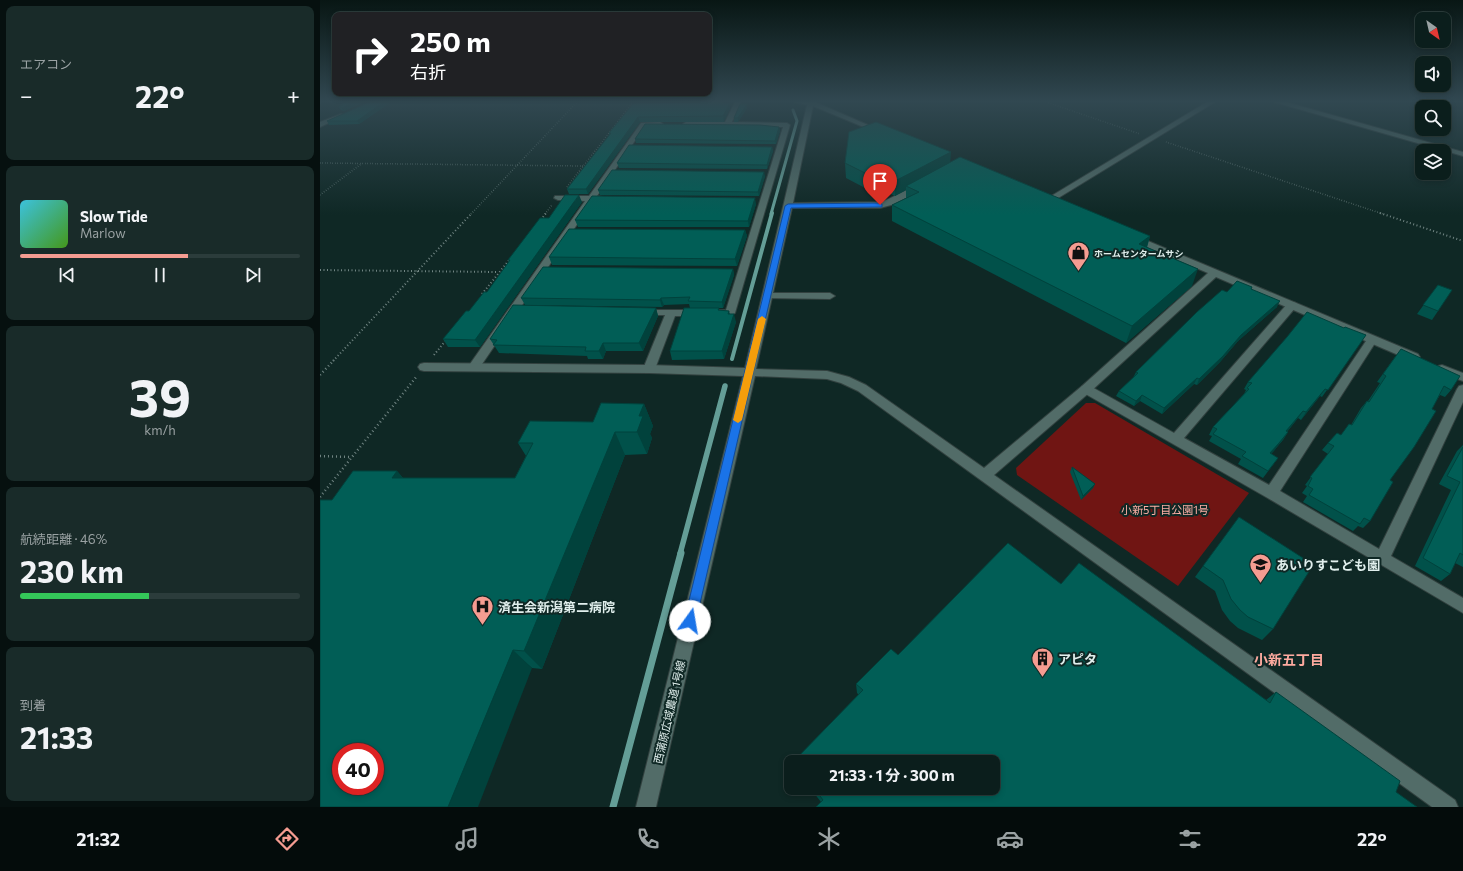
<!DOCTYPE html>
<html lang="ja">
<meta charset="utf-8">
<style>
:root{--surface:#0b1e1c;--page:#192b29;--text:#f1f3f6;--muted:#9aa2a3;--line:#2b3c3b;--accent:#f59c91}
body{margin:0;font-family:Commissioner,"Noto Sans JP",sans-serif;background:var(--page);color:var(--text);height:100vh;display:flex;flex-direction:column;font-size:15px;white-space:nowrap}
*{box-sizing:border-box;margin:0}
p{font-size:13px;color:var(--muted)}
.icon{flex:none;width:22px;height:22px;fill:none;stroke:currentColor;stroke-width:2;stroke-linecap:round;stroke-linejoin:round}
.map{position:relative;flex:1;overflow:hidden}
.side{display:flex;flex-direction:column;gap:6px;padding:6px;background:#06100f;width:320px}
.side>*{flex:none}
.guide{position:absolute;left:12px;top:12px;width:380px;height:84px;border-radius:8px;box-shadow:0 2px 6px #0003,0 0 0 1px var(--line);background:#202124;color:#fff;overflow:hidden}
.needle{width:26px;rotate:146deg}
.buttons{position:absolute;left:1095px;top:12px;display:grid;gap:8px}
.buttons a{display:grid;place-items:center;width:36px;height:36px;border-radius:8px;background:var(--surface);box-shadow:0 2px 6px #0003,0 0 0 1px var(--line);font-size:20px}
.speed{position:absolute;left:12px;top:743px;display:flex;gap:8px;font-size:20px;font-weight:700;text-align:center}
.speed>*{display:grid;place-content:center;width:52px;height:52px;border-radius:50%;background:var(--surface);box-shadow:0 2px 6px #0003,0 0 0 1px var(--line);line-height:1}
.speed .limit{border:6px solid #d22;background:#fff;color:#111}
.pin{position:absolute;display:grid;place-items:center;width:34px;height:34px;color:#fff;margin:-41px -17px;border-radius:50% 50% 50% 0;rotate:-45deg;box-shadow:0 0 4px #0007}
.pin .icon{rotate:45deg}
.me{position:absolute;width:44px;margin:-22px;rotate:13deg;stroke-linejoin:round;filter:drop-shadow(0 0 3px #0008)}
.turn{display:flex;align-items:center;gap:14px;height:84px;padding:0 12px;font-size:18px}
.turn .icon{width:52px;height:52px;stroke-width:2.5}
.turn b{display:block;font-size:28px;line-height:34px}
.big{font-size:30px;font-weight:700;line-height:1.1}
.side .tile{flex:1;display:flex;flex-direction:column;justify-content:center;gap:6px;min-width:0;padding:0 14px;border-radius:8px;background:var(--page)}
.side .dial{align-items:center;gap:0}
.dial b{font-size:52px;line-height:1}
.song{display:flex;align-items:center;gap:12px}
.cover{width:48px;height:48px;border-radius:6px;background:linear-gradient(135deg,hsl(190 70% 55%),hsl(100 70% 35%))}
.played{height:4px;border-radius:2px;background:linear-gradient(90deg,var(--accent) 60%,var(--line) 60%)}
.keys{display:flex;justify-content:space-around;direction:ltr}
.heat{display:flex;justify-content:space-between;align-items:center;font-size:22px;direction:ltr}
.charge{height:6px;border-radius:3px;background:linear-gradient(90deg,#34c759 46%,var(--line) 0)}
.trip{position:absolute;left:464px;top:755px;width:216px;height:40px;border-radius:8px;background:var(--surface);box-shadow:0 2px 6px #0003,0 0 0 1px var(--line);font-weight:700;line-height:40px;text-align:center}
.tabs{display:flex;height:64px;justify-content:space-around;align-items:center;background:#040c0b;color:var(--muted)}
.tabs .icon{width:28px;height:28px}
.tabs .selected{color:var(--accent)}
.tabs b{font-size:18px;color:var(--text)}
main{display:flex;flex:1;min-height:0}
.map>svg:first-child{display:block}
.green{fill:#701513}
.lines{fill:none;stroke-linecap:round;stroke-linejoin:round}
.stream-far3{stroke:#649e97;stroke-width:3}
.stream-far2{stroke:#649e97;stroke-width:4}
.stream-far1{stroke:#649e97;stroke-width:5.5}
.stream{stroke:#649e97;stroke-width:7}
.minor-casing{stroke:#32413f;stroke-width:2}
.tertiary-casing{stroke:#32413f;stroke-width:2}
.path-far2{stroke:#718583;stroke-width:1.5;stroke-dasharray:0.5 2;stroke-linecap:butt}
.path-far1{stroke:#718583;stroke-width:2;stroke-dasharray:1 2.5;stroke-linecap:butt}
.path{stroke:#718583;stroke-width:2.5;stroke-dasharray:1 3;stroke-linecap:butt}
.minor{fill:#526c68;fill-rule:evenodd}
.tertiary{fill:#526c68;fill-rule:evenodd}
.wall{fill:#01514a}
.shaded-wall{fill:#01423c}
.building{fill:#015e56;stroke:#01423c;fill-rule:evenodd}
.route{fill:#1a73e8;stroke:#114b97}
.slow{fill:#f59e0b}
.labels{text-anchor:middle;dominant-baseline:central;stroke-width:4;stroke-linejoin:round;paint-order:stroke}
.far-poi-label{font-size:9px;font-weight:bold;fill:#e1efed;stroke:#0f2825;text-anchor:start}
.park-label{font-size:11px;fill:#feb0a6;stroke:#0f2825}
.street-label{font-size:11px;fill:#e1efed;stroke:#0f2825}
.near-poi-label{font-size:13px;font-weight:bold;fill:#e1efed;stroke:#0f2825;text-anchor:start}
.near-neighbourhood-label{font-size:14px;font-weight:bold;fill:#fdaa9f;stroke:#0f2825}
</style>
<main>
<section class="side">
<div class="tile"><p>エアコン</p>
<div class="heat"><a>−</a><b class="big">22°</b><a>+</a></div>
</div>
<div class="tile">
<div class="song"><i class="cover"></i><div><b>Slow Tide</b><p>Marlow</p></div></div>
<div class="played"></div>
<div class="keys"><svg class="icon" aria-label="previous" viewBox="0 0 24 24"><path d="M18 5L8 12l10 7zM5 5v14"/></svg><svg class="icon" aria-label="pause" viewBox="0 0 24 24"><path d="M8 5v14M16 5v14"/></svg><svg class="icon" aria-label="next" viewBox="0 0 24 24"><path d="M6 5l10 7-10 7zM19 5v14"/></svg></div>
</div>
<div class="tile dial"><b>39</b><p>km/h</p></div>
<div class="tile"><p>航続距離 · 46%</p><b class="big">230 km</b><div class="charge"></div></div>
<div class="tile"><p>到着</p><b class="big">21:33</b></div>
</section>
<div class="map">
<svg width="1143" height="807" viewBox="0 0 1143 807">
<rect width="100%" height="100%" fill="#0f2825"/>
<path class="green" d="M766,403H775L929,493L858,586L697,475L696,468Z"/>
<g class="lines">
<path class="stream-far3" d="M451,214L477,121L473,110"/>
<path class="stream-far2" d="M412,359L452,213"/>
<path class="stream-far1" d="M360,554L405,386"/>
<path class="stream" d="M293,807L361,553"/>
<defs>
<g id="minor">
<path d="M415,102H421L412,122L467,123L470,125L415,313L410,316H355L335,369L333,372H325L323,369L345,315H322L317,312L318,310H406L463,127L366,126L363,124L366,122H405Z"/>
<path d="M887,102H895L730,203H727L723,201Z"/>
<path d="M954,102H966L1143,152V156Z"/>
<path d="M21,114L26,115L0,127V122Z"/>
<path d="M340,122L343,124L342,125L325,126L277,196L282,197L283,199L282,201H273L158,370H150L148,367L150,364L265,201L238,200L234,198L235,196H269L321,123Z"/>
<path d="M448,293H510L515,296L510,299L444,298L443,296L444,294Z"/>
<path d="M972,302L976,303L977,305L976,307L864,438L949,485L1048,338H1056L1057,340L960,491L1059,549L1137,389L1139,386L1143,385V402L1071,556L1143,598V613L946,497L762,392L760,389L762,386L766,385L770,386L854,433L968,303Z"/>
</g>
<g id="tertiary">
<path d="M474,102H495L564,132L558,133L493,106L473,203L560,202C571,200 593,184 603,186L604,188L575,204L560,208H472L436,369L507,371L529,377L546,385L664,468L762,386L888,273L810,240L809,238L810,236H816L1098,354L1100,357L1098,360H1090L896,277L770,392L674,475L1135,800L1138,807H1112L538,391L521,383L507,379L435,376L336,807H316L423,376L329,373L104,371L100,370L98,367L100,364L104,363L329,365L425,368L487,105Z"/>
<path d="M1122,365L1143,373V381L1118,372L1116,369L1118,366Z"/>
</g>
</defs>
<use href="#minor" class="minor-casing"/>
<use href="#tertiary" class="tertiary-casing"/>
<g class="path-far2">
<path d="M726,102L820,134"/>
<path d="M0,103L2,102"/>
<path d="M846,142L1063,214"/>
<path d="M0,163L263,166"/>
<path d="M247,187L313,102"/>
<path d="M0,195L41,164"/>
<path d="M151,214L257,102"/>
<path d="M225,214L232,205"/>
</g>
<g class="path-far1">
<path d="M1060,213L1143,241"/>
<path d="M221,220L226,213"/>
<path d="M0,270L178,272"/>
<path d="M162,294L190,259"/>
<path d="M114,355L126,340"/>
<path d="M13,361L152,213"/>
</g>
<g class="path">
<path d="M0,375L14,360"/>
<path d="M0,456L31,457"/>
<path d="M0,497L97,376"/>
</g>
<use href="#minor" class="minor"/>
<use href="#tertiary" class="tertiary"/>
</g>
<g class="wall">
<path d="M25,102H44L24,111L21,110L19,107L21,106L20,105Z"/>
<path d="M50,102H71L39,124L9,125L7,121Z"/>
<path d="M404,103L410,108L404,122H320L268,194H249L247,189L289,135V133L313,104Z"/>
<path d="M427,104V108L418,122H414V118Z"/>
<path d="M459,127L460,131L456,144L316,143L315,139Z"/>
<path d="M452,147L453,151L447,169L299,168L297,163Z"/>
<path d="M631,162L830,236L827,248L872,286L806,343L572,221V205L586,198V190L575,196L555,186L547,189L526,178L525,163Z"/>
<path d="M445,176L439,196L280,195L278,190Z"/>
<path d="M262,202L160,347H128L123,339L167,292L189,261L188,260L229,218Z"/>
<path d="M436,204L429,227H258L255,220Z"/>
<path d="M425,230L427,236L417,266L232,265L229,257Z"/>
<path d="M413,269L414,275L403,308H399V310L409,311L410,314L416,322L404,359L352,360L350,351L370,308L369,304L344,305L342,307L205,305L201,298Z"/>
<path d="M1118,285V311L1112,320L1097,314Z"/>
<path d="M932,287L931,289L957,307L918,341L900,362L877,385L874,384L842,414L820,401L814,406L796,396L799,391L813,378L816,372L907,292Z"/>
<path d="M336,308L338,316L323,351H286L283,359H268L267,356L179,353L170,339Z"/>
<path d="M1024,328L1046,335L1002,397L1000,396L981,420L978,418L967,432H968L963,440L951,454L958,458L943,478L918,464L921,459L889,441L892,436L889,435L893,427L924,394L926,390L924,389L928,382Z"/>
<path d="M1075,357L1131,390L1125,397L1120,395L1070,480L1050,521L1043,528L1038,526L1033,531L983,502L987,496L982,493L987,486L985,485L1008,454L1002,450L1008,443L1021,435L1031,425L1041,408L1047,401H1048L1060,383L1057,382Z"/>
<path d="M324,404L333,426L330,434L332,438L327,454L305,455L222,669L212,668L12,500L77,471L83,478H195L206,456L198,443L273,422Z"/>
<path d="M1143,445V567L1135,563L1130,574L1121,581L1095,566L1131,490L1119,484L1137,451Z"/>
<path d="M752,467L775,484L773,488L761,500L750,472Z"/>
<path d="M981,564L953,629L942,640L918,628L910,621L902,610L895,591L875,577L883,566Z"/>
<path d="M741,584L946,700L956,692L1076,792L501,802L490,788H673L539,695L537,693L536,684L578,655Z"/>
</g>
<g class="shaded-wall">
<path d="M34,102H44L24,111L22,108Z"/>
<path d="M64,102H71L39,124L37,121Z"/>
<path d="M410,103V108L404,122L403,116Z"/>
<path d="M427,104V108L418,122V118Z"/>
<path d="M318,117L320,122L268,194L266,189Z"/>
<path d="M459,127L460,131L456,144L455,141Z"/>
<path d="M452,147L453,151L447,169V165Z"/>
<path d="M631,152L630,166L586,186V190L575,196V181Z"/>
<path d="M444,172L445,176L439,196L438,192Z"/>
<path d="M554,172L555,186L547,189V174Z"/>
<path d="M259,195L262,202L160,347L155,340Z"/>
<path d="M435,198L436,204L429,227L428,221Z"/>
<path d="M425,230L427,236L417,266L415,259Z"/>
<path d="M830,236L825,252L819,244Z"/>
<path d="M413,269L414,275L403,308L402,302Z"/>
<path d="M878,269L872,286L806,343L812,326Z"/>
<path d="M341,298L344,305L342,307L340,300Z"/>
<path d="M960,301L957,307L918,341L900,362L877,385L879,379L921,335Z"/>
<path d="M336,308L338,316L323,351L319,343Z"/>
<path d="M414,314L416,322L404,359L402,351Z"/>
<path d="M283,343L286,351L283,359L279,351Z"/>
<path d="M877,378L874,384L842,414L844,408Z"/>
<path d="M1005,389L1000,396L981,420L986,412Z"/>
<path d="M822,395L820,401L814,406L816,401Z"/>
<path d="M324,404L333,426L330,434L332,438L327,454L317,432L319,416Z"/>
<path d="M983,411L978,418L961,439L966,431Z"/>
<path d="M295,432L305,455L222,669L204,651Z"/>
<path d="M968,432L954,451L945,460L950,453Z"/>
<path d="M77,471L96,493L72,478Z"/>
<path d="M775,484L773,488L761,500L763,496Z"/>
<path d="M193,650L212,668L158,807H128Z"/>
</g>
<g class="building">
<path d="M25,102H34L22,108L19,107L23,105H20Z"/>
<path d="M50,102H64L37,121H7Z"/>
<path d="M380,102H404V103H410L403,116L318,117L266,189H247L291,133H289L313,104Z"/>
<path d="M420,104H427L418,118H414Z"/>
<path d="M556,122L631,152L575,181L554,172L547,174L525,163L529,132Z"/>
<path d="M325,124L440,125L459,127L455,141L315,139Z"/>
<path d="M309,145L452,147L447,165L297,163Z"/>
<path d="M640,157L830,236L819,244L878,269L812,326L572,205L599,192L586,186Z"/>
<path d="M292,170L444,172L438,192L278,190Z"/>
<path d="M245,195H259L155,340L123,339L146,311H149L164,292H167L190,260H188L220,218H229Z"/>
<path d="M272,196L435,198L428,221L255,220Z"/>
<path d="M249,229L425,230L415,259L229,257Z"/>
<path d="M223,267L413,269L402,302L368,301L370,297L341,298L340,300L201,298Z"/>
<path d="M917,281L932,287L931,289L960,301L921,335L903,356L879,379L877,378L844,408L822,395L816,401L799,391L818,373L816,372L877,312L902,290L907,292Z"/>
<path d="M1118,285L1132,290L1118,311L1103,305Z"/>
<path d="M193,305L336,308L319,343H283L279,351H265L266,347L173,345L177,340L170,339Z"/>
<path d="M364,308H399L398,310L409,311L408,314H414L402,351H350Z"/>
<path d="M987,312L1024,328L1025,327L1046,335L1008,390L1005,389L986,412L983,411L966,431L968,432L959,443L950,453L958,458L948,471L922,456L926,452L893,434L897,429L893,427L929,389L927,388L932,383L928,382L967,337Z"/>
<path d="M1081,349L1140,376L1131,390L1124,386L1112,409L1116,411L1094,447L1070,480L1073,482L1050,521L1044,518L1040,524L989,495L993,489L988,486L992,478L990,477L1014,446L1008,443L1017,433L1021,435L1029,424L1032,425L1047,401L1049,402L1066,376L1063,374Z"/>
<path d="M281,403L324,404L319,416H323L317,432H295L204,651L193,650L128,807H0V500H12L33,471H77L72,478H195L213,443H198L210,421L273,422ZM21,752H55V786H21Z"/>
<path d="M1143,447V555L1140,553L1130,574L1103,558L1140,482L1127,476Z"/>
<path d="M752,467L775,484L763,496Z"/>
<path d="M919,517L983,558L981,564L990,570L953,629L928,617L920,610L911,599L903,580L883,566Z"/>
<path d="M688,543L741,584L759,563L950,703L956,692L1080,781L1076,792L1097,807H496L503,800L494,788H673V762H473L543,690L536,684L571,649L578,655Z"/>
</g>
<linearGradient id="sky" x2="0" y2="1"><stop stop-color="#081614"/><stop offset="0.47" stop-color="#314851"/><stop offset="1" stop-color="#314851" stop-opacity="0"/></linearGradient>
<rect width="1143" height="215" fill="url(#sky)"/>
<path class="route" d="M560,203L562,204V207L471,208L376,621L374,625L370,627L366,625L364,621L465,206L468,204Z"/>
<path class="slow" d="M442,316L446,319L422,420L418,423L413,420L438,319Z"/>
<defs>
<symbol id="shop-pin" viewBox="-11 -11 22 30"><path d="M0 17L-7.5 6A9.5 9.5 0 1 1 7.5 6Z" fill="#f59c91" stroke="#0f2825"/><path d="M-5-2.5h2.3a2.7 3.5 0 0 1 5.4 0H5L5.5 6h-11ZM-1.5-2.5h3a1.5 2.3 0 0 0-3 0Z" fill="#111"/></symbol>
<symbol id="school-pin" viewBox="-11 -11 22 30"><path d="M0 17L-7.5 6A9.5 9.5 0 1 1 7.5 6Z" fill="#f59c91" stroke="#0f2825"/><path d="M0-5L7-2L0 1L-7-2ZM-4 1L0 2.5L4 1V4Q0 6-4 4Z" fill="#111"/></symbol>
<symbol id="hospital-pin" viewBox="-11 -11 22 30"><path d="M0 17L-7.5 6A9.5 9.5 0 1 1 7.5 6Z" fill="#f59c91" stroke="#0f2825"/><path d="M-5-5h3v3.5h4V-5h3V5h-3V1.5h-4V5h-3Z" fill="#111"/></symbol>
<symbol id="building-pin" viewBox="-11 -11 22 30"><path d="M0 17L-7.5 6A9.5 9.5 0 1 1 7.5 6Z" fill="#f59c91" stroke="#0f2825"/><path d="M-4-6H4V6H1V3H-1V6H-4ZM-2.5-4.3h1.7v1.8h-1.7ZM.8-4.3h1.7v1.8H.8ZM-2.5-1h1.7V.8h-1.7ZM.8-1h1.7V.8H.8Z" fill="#111"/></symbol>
</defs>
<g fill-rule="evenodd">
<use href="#shop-pin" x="746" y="240" width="25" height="34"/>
<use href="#school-pin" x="928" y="552" width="25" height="34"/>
<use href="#hospital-pin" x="150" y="594" width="25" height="34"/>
<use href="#building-pin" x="710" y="646" width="25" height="34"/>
</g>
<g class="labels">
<g class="far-poi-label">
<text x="774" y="253">ホームセンタームサシ</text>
</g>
<g class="park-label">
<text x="845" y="509">小新5丁目公園1号</text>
</g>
<g class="street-label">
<text transform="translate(349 712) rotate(-77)">西蒲原広域農道 1号線</text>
</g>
<g class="near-poi-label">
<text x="956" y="565">あいりすこども園</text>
<text x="178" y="607">済生会新潟第二病院</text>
<text x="738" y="659">アピタ</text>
</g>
<g class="near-neighbourhood-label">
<text x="969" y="659">小新五丁目</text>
</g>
</g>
</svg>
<div class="buttons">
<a><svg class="needle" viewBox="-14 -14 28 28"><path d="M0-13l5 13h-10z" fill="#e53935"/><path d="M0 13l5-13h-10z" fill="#9aa2a3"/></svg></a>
<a><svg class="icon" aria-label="sound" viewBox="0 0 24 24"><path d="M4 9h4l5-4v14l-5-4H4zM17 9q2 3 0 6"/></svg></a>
<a><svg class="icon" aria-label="search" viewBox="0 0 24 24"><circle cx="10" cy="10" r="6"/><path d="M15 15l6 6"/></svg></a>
<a><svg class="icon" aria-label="layers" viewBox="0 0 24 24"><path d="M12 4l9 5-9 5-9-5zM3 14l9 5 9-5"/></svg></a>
</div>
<div class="speed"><div class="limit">40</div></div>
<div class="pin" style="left:560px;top:205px;background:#d93025"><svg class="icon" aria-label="arrive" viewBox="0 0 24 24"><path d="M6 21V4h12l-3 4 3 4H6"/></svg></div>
<svg class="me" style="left:370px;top:621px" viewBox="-20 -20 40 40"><circle r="19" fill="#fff"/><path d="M0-13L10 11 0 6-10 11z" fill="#1a73e8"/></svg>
<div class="trip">21:33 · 1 分 · 300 m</div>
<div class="guide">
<div class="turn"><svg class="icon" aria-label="right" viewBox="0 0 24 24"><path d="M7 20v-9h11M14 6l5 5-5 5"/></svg><div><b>250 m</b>右折</div></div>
</div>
</div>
</main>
<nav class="tabs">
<b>21:32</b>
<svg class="icon selected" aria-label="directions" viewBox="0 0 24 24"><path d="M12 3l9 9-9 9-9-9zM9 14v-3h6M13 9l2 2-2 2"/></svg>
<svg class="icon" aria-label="music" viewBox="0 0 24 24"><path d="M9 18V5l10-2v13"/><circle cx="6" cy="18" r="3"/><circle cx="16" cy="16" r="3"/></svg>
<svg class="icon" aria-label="phone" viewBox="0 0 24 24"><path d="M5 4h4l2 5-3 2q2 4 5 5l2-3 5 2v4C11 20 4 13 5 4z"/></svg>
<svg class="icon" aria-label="climate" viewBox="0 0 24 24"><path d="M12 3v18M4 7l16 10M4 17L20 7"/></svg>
<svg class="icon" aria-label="car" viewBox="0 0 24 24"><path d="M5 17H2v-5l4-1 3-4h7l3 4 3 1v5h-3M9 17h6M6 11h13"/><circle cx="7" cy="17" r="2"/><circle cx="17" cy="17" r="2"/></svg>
<svg class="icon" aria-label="filters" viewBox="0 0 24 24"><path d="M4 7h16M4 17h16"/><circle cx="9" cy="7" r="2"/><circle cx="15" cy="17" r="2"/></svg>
<b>22°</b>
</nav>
